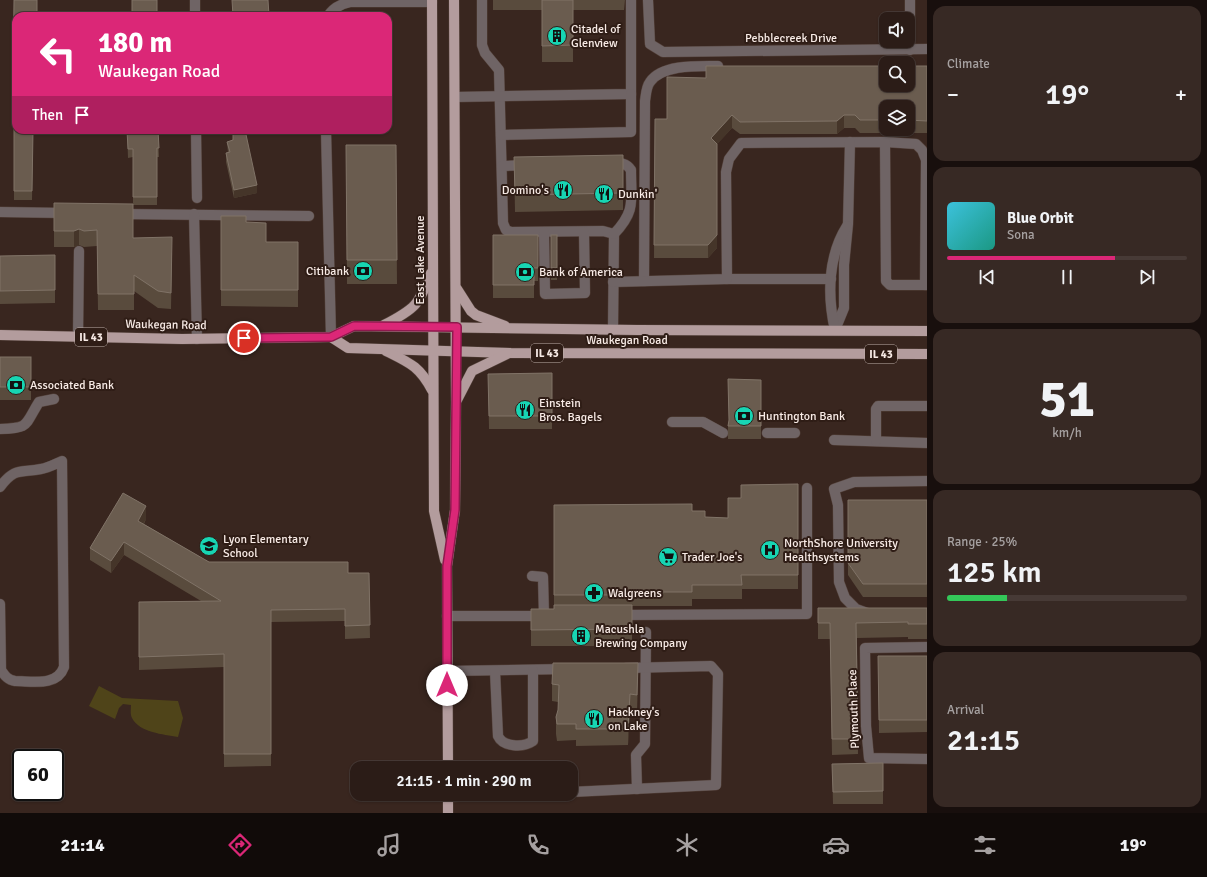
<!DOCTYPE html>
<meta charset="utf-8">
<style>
:root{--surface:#2b1c17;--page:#372924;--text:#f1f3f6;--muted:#a6a1a1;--line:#473a36;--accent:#db2777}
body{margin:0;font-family:Signika,sans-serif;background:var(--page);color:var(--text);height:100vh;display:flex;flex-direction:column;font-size:15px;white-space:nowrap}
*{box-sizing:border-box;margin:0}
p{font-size:13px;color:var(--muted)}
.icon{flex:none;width:22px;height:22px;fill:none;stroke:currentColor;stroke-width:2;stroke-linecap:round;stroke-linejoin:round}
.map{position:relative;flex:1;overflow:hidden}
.sheet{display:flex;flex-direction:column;gap:6px;padding:6px;background:#180f0d;width:280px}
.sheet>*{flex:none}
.banner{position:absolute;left:12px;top:12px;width:380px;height:122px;border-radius:12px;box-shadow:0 1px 3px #0004,0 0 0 1px var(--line);background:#db2777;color:#fff;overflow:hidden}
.tools{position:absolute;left:879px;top:12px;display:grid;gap:8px}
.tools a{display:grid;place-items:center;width:36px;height:36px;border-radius:8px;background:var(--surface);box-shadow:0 1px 3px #0004,0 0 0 1px var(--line);font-size:20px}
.speed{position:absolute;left:12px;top:749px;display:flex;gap:8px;font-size:20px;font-weight:700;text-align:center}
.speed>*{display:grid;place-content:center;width:52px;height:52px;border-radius:50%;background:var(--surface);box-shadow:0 1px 3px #0004,0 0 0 1px var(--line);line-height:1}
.speed .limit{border:2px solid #111;border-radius:6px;background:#fff;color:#111}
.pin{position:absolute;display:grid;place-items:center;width:34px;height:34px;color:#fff;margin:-17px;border:2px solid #fff;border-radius:50%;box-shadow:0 1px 4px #0007}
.me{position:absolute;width:44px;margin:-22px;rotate:0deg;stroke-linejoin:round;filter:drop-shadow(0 0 3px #0008)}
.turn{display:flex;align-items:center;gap:14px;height:84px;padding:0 20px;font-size:18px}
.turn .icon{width:52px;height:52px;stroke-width:2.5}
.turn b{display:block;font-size:28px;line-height:34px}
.then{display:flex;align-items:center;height:38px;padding:0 20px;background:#0003;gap:8px;font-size:15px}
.big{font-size:30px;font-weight:600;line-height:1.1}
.sheet .card{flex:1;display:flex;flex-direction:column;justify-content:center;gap:6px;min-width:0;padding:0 14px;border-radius:12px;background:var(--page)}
.sheet .dial{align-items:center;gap:0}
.dial b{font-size:52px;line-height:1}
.song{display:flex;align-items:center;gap:12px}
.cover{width:48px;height:48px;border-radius:6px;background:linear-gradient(135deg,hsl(190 70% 55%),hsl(170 70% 35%))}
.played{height:4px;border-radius:2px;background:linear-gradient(90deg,var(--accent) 70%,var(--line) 70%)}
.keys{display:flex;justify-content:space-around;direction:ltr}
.heat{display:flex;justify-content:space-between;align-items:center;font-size:22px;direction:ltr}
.charge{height:6px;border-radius:3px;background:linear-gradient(90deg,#34c759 25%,var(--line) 0)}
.trip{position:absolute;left:350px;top:761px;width:228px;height:40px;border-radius:12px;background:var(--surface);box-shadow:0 1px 3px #0004,0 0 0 1px var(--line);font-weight:600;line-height:40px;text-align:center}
.tab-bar{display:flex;height:64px;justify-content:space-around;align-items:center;background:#110b09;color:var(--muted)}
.tab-bar .icon{width:28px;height:28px}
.tab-bar .active{color:var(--accent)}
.tab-bar b{font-size:18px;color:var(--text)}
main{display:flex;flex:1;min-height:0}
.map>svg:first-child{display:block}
.green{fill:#4f4419}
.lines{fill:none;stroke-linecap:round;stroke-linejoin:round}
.minor-casing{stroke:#54423b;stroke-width:11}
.major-casing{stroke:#54423b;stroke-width:11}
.minor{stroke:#6f6465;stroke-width:10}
.major{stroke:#b39c9d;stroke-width:10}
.wall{fill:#594b3d;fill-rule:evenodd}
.shaded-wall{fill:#453529}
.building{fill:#6a5c4f;stroke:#807367}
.route-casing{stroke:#8e194d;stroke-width:10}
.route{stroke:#db2777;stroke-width:7}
.labels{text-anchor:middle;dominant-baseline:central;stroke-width:4;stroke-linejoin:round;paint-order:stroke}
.shield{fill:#2f1d16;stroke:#bcada8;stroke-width:1}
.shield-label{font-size:11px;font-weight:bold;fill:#f8ebe6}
.poi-label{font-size:12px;fill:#f8ebe6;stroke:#2f1d16;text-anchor:start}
.street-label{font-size:12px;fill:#f8ebe6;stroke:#2f1d16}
</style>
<main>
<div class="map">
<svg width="927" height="813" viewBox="0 0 927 813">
<rect width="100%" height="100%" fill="#39261f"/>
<path class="green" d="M99,686L122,698L178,701L183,718L178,737C163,734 140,733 132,718C130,714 131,709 131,705L123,704L119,708L115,719L89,706Z"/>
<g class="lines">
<defs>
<g id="minor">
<path d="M195,0V16"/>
<path d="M482,0V45L485,53L499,70L503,223L506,230L511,232L603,231L614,234L613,330"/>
<path d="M648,0L650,44L663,52L927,49"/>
<path d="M910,0V50"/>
<path d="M328,16C333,8 341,4 350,2H432"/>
<path d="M455,97L631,94V0"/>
<path d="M196,130L197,198"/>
<path d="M326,130L331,337"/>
<path d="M501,135L631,132V94"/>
<path d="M885,142L916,144L922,150L926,160L925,285"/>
<path d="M610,163C619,163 626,162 631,170C631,201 636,211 614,234"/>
<path d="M502,166L528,165"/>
<path d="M0,212L66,213"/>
<path d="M120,214L309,216"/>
<path d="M194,214L197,339"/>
<path d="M544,232L545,294L585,293L584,232"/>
<path d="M727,279H831"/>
<path d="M644,281L645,101C646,95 646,87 650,82C662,64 699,66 718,66"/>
<path d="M613,282L727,279L726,172L729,159L741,143L885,142L886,281L890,285H927"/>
<path d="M835,330L844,308V265L848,224L850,142"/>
<path d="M835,330C827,295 828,256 847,226"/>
<path d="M78,337L79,251"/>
<path d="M672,422H703L723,433"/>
<path d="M0,429C30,428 24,426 39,402L54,399"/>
<path d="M767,433H795"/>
<path d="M834,440L927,443"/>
<path d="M876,441V409L878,406H927"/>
<path d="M0,487C15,467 20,473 41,469C48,468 55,464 62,461L64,667C57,687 32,681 15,681C8,680 5,676 1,670L0,604"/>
<path d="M532,576L543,577L544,616"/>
<path d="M867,613L856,609L845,598L839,582L838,505L834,489L854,482L927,481"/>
<path d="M619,615L807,614V488"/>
<path d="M447,616H543"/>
<path d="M927,647L865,648L866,726L869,758L927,759"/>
<path d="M447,671L566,669"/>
<path d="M495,671L498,736C503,747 523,748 533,741V670"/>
<path d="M637,789L636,755L645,744L646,632"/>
<path d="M571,792L716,785L718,674L711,666L626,668"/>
<path d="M448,797L514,794"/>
</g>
<g id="major">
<path d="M432,0L434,511L445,560"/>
<path d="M457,289L471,311L476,315L505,326"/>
<path d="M384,325C415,309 419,305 431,273"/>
<path d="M0,335L182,339L331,337L354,326L637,330L927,331"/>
<path d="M331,337L348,348L511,353L927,354"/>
<path d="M386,351C410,363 419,366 432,390"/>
<path d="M457,400L472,371L507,354"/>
<path d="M448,768L447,566L455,510L456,402L454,0"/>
<path d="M448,794V813"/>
</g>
</defs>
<use href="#minor" class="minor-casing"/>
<use href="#major" class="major-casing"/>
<use href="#minor" class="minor"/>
<use href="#major" class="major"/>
</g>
<g class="wall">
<path d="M14,0L16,16V95H13Z"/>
<path d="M493,0H625L624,10H573V62H542V10H493Z"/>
<path d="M927,66V133H860L855,128H844L837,134H740L732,128L717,144V248L708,258H654L655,119H667L706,78ZM886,107H908V129H886Z"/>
<path d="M14,129L16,130H40L33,131L32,200H14Z"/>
<path d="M127,130H158L159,157H157V205H133V157L128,158Z"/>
<path d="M233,130H266V134L246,135L257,193L234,198L226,162V153H228L227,142L233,140Z"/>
<path d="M346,145H396L397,284H347Z"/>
<path d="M514,157L623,172V210L515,212Z"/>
<path d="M54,203L133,238L172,253L171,309L158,308L134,291V310H98L97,246L84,247L79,245L74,247H54Z"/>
<path d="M221,216L246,222L266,242H298V307L221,306Z"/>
<path d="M493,235H538V281H534V298H493Z"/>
<rect x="551" y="235" width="6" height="45"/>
<path d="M55,255V303L0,304V256Z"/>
<rect x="0" y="357" width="31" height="43"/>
<path d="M552,373V429H489L488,374Z"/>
<path d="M728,379L761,380V439H728V426L729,422Z"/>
<path d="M798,484V589H742V599H692V606H632V646H531V609H554V505L692,511L705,517L728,518L741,498Z"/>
<path d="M848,500H927V597H863L848,575Z"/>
<path d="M146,519L144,524L209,562L348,573H369L370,638L345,639V621L271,622V766L224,767V667L139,670V602L201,601L124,555L111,573L90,560V548Z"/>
<path d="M818,608H927V639H908V637L857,638L858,754L832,755L830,639H818Z"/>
<path d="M878,656H927V732L879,733Z"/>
<path d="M638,680L637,712L630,711L628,745L576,746V740L557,741L556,734V717L558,710V702L552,701V684Z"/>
<path d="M883,763V804H833L832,764Z"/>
</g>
<g class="shaded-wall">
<path d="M732,115V128L711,151V138Z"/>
<path d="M844,115V128L837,134V121Z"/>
<path d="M717,144V248L708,258V245Z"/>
<path d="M257,185V193L234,198V190Z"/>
<path d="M79,229V245L74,247V231Z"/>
<path d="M146,506V519L138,533V521Z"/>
<path d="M124,542V555L111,573V561Z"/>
<path d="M630,694V711L628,745V729Z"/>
</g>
<g class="building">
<path d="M14,0H37V16H16V86H13Z"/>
<rect x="132" y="0" width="25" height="16"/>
<path d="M232,0H268L269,16H233Z"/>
<path d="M542,0H573V45L542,46Z"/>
<path d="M706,66H886V85H908V66H927V121L908,120V107H886V120H860L855,115H844L837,121L740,122L732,115L711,138L717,144V235L708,245H654L655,119H667V77L706,78Z"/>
<path d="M14,129H16V130H33L32,191H14Z"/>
<path d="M127,130H158L159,148H157V197H133V149H128Z"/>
<path d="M233,130H245L257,185L234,190L226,153L230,152L227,142L233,140Z"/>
<path d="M346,145H396L397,260H347Z"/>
<path d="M623,155V193L515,195L514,157Z"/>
<path d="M54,203L133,204V238L172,237L171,293L158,291L134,275V294H98L97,230L84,231L79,229L74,231H54Z"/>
<path d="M221,216H246V222L266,223V242H298V290H221Z"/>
<path d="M493,235H538V268H534V285H493Z"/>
<rect x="551" y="235" width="6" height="33"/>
<path d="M55,255V290L0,291V256Z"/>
<rect x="0" y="357" width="31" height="30"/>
<path d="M552,373V416H489L488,374Z"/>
<path d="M728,379L761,380V426H728L729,420Z"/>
<path d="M798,484V575H741L742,585H692V592H632V595H554V505L692,504V511H705V517L728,518V498H741V485Z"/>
<path d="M123,493L146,506L138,521L209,562H348V573H369L370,625L345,626V609L271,610V754H224V654L139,657V602L221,601L124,542L111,561L90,548Z"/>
<path d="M848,500H927V584H863L848,563Z"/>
<path d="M554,605H632V629L531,630V609H554Z"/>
<path d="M818,608H927V624H908V622L856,623L858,739H832L830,623H818Z"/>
<path d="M878,656H927V720H879Z"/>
<path d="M553,663H638L637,695L630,694L628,729H576V724H557L556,717L558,710L559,685L552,684Z"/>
<path d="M883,763V791L833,792L832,764Z"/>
</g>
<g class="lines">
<defs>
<path id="route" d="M244,338L331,337L354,326L457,327L455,510L447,566V685"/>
</defs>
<use href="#route" class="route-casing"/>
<use href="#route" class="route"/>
</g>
<defs>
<symbol id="building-disc" viewBox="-11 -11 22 22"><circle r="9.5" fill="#17d5b3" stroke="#2f1d16"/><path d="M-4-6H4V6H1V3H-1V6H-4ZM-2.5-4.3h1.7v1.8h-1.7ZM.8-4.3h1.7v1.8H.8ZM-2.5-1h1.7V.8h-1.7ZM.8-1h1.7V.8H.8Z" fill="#111"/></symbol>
<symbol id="restaurant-disc" viewBox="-11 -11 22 22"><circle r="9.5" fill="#17d5b3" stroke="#2f1d16"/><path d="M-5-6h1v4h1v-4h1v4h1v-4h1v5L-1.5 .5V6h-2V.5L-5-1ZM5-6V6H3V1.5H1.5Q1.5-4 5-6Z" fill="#111"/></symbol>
<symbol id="bank-disc" viewBox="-11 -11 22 22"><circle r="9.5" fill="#17d5b3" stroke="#2f1d16"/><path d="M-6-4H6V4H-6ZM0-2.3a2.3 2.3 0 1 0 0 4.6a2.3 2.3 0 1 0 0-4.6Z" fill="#111"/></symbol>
<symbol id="school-disc" viewBox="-11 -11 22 22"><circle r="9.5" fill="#17d5b3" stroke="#2f1d16"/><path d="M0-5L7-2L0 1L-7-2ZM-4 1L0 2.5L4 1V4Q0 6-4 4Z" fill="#111"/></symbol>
<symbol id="hospital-disc" viewBox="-11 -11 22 22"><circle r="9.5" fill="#17d5b3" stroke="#2f1d16"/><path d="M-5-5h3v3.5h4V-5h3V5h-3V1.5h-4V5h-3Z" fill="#111"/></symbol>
<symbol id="supermarket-disc" viewBox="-11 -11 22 22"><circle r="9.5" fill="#17d5b3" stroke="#2f1d16"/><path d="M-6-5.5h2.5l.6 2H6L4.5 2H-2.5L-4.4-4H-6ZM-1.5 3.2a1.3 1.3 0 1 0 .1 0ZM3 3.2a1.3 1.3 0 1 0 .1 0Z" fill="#111"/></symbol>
<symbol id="pharmacy-disc" viewBox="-11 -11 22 22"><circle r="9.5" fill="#17d5b3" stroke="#2f1d16"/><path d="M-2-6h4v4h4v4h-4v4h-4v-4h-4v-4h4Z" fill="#111"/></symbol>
</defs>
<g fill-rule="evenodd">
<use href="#building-disc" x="546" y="25" width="22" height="22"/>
<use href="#restaurant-disc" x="552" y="179" width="22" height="22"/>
<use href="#restaurant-disc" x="593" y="183" width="22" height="22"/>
<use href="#bank-disc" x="352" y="260" width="22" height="22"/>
<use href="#bank-disc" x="514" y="261" width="22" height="22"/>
<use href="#bank-disc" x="5" y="374" width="22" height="22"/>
<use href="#restaurant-disc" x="514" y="399" width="22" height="22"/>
<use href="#bank-disc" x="733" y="405" width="22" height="22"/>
<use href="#school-disc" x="198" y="535" width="22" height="22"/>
<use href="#hospital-disc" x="759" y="539" width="22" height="22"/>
<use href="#supermarket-disc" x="657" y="546" width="22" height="22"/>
<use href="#pharmacy-disc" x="583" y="582" width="22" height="22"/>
<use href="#building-disc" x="570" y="625" width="22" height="22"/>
<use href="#restaurant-disc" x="583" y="708" width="22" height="22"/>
</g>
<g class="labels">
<g class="shield">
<rect x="75" y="328" width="32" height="18" rx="3"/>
<rect x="531" y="344" width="32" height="18" rx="3"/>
<rect x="865" y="345" width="32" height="18" rx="3"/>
</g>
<g class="shield-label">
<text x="91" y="337">IL 43</text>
<text x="547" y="353">IL 43</text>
<text x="881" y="354">IL 43</text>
</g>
<g class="poi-label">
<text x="571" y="29">Citadel of<tspan x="571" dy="14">Glenview</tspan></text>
<text x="549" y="190" text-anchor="end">Domino's</text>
<text x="618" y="194">Dunkin'</text>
<text x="349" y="271" text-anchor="end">Citibank</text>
<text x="539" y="272">Bank of America</text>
<text x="30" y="385">Associated Bank</text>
<text x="539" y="403">Einstein<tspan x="539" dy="14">Bros. Bagels</tspan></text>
<text x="758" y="416">Huntington Bank</text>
<text x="223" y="539">Lyon Elementary<tspan x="223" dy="14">School</tspan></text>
<text x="784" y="543">NorthShore University<tspan x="784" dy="14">Healthsystems</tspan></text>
<text x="682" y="557">Trader Joe's</text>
<text x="608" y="593">Walgreens</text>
<text x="595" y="629">Macushla<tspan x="595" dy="14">Brewing Company</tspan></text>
<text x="608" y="712">Hackney's<tspan x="608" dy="14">on Lake</tspan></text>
</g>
<g class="street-label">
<text x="791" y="38">Pebblecreek Drive</text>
<text transform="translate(420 260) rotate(-90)">East Lake Avenue</text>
<text transform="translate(166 325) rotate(1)">Waukegan Road</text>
<text x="627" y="340">Waukegan Road</text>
<text transform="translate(854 709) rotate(-92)">Plymouth Place</text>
</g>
</g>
</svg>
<div class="tools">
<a><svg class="icon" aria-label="sound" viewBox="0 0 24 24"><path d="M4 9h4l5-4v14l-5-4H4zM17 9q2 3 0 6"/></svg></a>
<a><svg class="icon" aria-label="search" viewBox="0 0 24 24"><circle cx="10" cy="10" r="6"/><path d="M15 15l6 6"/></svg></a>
<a><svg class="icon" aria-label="layers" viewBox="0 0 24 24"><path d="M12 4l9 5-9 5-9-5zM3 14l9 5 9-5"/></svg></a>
</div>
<div class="speed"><div class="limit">60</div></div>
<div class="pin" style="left:244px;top:338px;background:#d93025"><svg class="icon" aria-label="arrive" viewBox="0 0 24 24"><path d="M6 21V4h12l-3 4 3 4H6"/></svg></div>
<svg class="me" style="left:447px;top:685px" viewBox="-20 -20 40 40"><circle r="19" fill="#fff"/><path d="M0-13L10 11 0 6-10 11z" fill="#db2777"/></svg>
<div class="trip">21:15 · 1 min · 290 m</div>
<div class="banner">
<div class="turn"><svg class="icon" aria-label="left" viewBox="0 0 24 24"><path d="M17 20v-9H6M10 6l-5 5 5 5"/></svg><div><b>180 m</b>Waukegan Road</div></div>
<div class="then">Then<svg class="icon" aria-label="arrive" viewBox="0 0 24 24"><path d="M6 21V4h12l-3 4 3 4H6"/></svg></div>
</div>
</div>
<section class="sheet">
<div class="card"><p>Climate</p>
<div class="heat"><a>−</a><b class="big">19°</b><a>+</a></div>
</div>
<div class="card">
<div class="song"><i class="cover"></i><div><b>Blue Orbit</b><p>Sona</p></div></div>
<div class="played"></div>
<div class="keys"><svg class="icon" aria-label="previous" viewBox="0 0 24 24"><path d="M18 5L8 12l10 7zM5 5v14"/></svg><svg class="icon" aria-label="pause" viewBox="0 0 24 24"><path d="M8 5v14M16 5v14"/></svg><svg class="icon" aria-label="next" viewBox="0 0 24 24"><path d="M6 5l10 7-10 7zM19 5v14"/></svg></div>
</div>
<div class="card dial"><b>51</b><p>km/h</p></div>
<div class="card"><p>Range · 25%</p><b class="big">125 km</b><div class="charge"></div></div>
<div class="card"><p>Arrival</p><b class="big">21:15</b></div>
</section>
</main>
<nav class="tab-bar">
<b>21:14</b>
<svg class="icon active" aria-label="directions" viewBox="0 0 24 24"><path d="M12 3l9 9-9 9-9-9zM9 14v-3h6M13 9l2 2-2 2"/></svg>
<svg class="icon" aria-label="music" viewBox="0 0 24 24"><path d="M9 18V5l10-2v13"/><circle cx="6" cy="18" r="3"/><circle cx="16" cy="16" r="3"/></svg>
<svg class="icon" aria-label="phone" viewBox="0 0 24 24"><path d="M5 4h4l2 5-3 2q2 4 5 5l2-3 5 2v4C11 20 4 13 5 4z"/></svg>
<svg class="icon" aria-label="climate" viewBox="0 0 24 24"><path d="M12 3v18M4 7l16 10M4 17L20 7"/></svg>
<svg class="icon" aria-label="car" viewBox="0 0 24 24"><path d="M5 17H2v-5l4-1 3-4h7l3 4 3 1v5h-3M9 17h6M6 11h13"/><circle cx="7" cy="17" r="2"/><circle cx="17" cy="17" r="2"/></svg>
<svg class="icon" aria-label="filters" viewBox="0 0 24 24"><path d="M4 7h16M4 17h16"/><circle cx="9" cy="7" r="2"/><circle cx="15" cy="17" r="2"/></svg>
<b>19°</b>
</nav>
